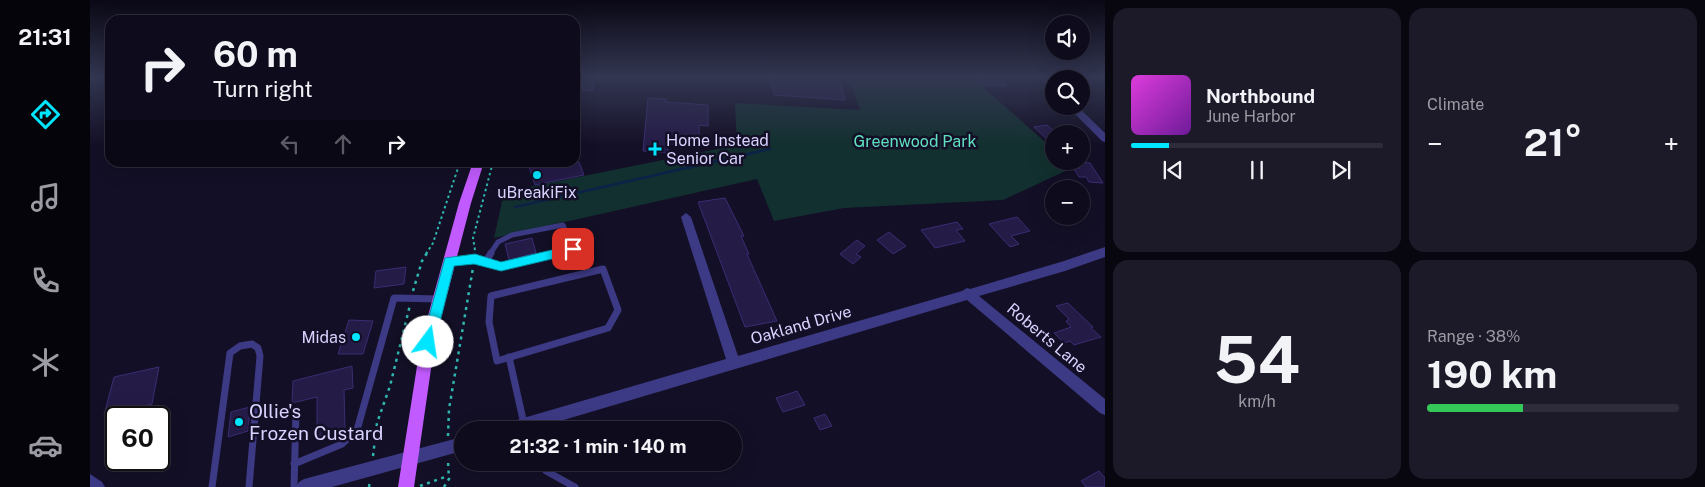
<!DOCTYPE html>
<meta charset="utf-8">
<style>
:root{--surface:#0e0b1c;--page:#1c1929;--text:#f1f3f6;--muted:#9b9ba3;--line:#2e2b3b;--accent:#00e5ff}
body{margin:0;font-family:"Public Sans",sans-serif;background:var(--page);color:var(--text);height:100vh;display:flex;flex-direction:column;font-size:19px;white-space:nowrap}
*{box-sizing:border-box;margin:0}
p{font-size:16px;color:var(--muted)}
.icon{flex:none;width:28px;height:28px;fill:none;stroke:currentColor;stroke-width:2;stroke-linecap:round;stroke-linejoin:round}
.map{position:relative;flex:1;overflow:hidden}
.details{display:flex;flex-direction:column;gap:8px;padding:8px;background:#08060f;width:600px}
.details>*{flex:none}
.banner{position:absolute;left:15px;top:15px;width:475px;height:152px;border-radius:15px;box-shadow:0 5px 20px #0002,0 0 0 1px var(--line);background:#0e0b1c;color:var(--text);overflow:hidden}
.buttons{position:absolute;left:955px;top:15px;display:grid;gap:10px}
.buttons a{display:grid;place-items:center;width:45px;height:45px;border-radius:50%;background:var(--surface);box-shadow:0 5px 20px #0002,0 0 0 1px var(--line);font-size:25px}
.speed{position:absolute;left:15px;top:406px;display:flex;gap:10px;font-size:25px;font-weight:700;text-align:center}
.speed>*{display:grid;place-content:center;width:65px;height:65px;border-radius:50%;background:var(--surface);box-shadow:0 5px 20px #0002,0 0 0 1px var(--line);line-height:1}
.speed .limit{border:2px solid #111;border-radius:8px;background:#fff;color:#111}
.pin{position:absolute;display:grid;place-items:center;width:42px;height:42px;color:#fff;margin:-21px;border-radius:10px;box-shadow:0 2px 8px #0006}
.me{position:absolute;width:55px;margin:-28px;rotate:14deg;stroke-linejoin:round;filter:drop-shadow(0 0 4px #0008)}
.turn{display:flex;align-items:center;gap:18px;height:105px;padding:0 25px;font-size:22px}
.turn .icon{width:65px;height:65px;stroke-width:2.5}
.turn b{display:block;font-size:35px;line-height:42px}
.lanes{display:flex;align-items:center;height:48px;padding:0 25px;background:#0003;justify-content:center;gap:25px;direction:ltr}
.lanes .off{opacity:.35}
.big{font-size:38px;font-weight:700;line-height:1.1}
.details .card{flex:1;display:flex;flex-direction:column;justify-content:center;gap:8px;min-width:0;padding:0 18px;border-radius:15px;background:var(--page)}
.details .dial{align-items:center;gap:0}
.dial b{font-size:65px;line-height:1}
.song{display:flex;align-items:center;gap:15px}
.cover{width:60px;height:60px;border-radius:8px;background:linear-gradient(135deg,hsl(300 70% 55%),hsl(280 70% 35%))}
.played{height:5px;border-radius:2px;background:linear-gradient(90deg,var(--accent) 15%,var(--line) 15%)}
.keys{display:flex;justify-content:space-around;direction:ltr}
.heat{display:flex;justify-content:space-between;align-items:center;font-size:28px;direction:ltr}
.charge{height:8px;border-radius:4px;background:linear-gradient(90deg,#34c759 38%,var(--line) 0)}
.details .tiles{flex:1;display:grid;gap:8px;grid-template-columns:repeat(2,1fr)}
.trip{position:absolute;left:364px;top:421px;width:288px;height:50px;border-radius:25px;background:var(--surface);box-shadow:0 5px 20px #0002,0 0 0 1px var(--line);font-weight:700;line-height:50px;text-align:center}
main{display:flex;flex:1;min-height:0}
.menu{display:flex;flex-direction:column;width:90px;justify-content:space-around;align-items:center;background:#06040b;color:var(--muted)}
.menu .icon{width:35px;height:35px}
.menu .active{color:var(--accent)}
.menu b{font-size:22px;color:var(--text)}
.map>svg:first-child{display:block}
.green{fill:#12302f}
.lines{fill:none;stroke-linecap:round;stroke-linejoin:round}
.stream{stroke:#0c2248;stroke-width:2.5}
.building{fill:#241b47;stroke:#3b2d73}
.path-far1{stroke:#2fb8b0;stroke-width:2;stroke-dasharray:2.5 3;stroke-linecap:butt}
.path{stroke:#2fb8b0;stroke-width:2.5;stroke-dasharray:3 4.5;stroke-linecap:butt}
.lane-far1{stroke:#3d3a85;stroke-width:5}
.lane{stroke:#3d3a85;stroke-width:7}
.street{fill:#3d3a85;fill-rule:evenodd}
.primary{fill:#c25bff;fill-rule:evenodd}
.route{fill:#00e5ff;stroke:#0095a6}
.poi-dot{fill:#00e5ff;stroke:#130f26;stroke-width:2}
.labels{text-anchor:middle;dominant-baseline:central;stroke-width:5;stroke-linejoin:round;paint-order:stroke}
.poi-label{font-size:16px;fill:#d9d4ff;stroke:#130f26;text-anchor:start}
.park-label{font-size:16px;fill:#5fe0c0;stroke:#130f26}
.street-label{font-size:16px;fill:#d9d4ff;stroke:#130f26}
.near-poi-label{font-size:19px;fill:#d9d4ff;stroke:#130f26;text-anchor:start}
</style>
<main>
<nav class="menu">
<b>21:31</b>
<svg class="icon active" aria-label="directions" viewBox="0 0 24 24"><path d="M12 3l9 9-9 9-9-9zM9 14v-3h6M13 9l2 2-2 2"/></svg>
<svg class="icon" aria-label="music" viewBox="0 0 24 24"><path d="M9 18V5l10-2v13"/><circle cx="6" cy="18" r="3"/><circle cx="16" cy="16" r="3"/></svg>
<svg class="icon" aria-label="phone" viewBox="0 0 24 24"><path d="M5 4h4l2 5-3 2q2 4 5 5l2-3 5 2v4C11 20 4 13 5 4z"/></svg>
<svg class="icon" aria-label="climate" viewBox="0 0 24 24"><path d="M12 3v18M4 7l16 10M4 17L20 7"/></svg>
<svg class="icon" aria-label="car" viewBox="0 0 24 24"><path d="M5 17H2v-5l4-1 3-4h7l3 4 3 1v5h-3M9 17h6M6 11h13"/><circle cx="7" cy="17" r="2"/><circle cx="17" cy="17" r="2"/></svg>
</nav>
<div class="map">
<svg width="1015" height="487" viewBox="0 0 1015 487">
<rect width="100%" height="100%" fill="#130f26"/>
<path class="green" d="M758,77H882L964,150V161H977L984,167L913,200L754,208L684,221L667,179L404,238L414,192L647,145L645,103L770,110Z"/>
<g class="lines">
<path class="stream" d="M425,207L680,149"/>
</g>
<g class="building">
<path d="M485,77H505L503,91L485,90Z"/>
<path d="M681,77H749L755,100L684,95Z"/>
<path d="M888,77H912L916,86L888,84Z"/>
<path d="M558,98L576,99V102L618,105V126L609,125V139H605V146L578,144V153L553,151Z"/>
<path d="M957,125L964,131V139L958,140L944,127Z"/>
<path d="M461,162H489L494,175L445,185L439,167Z"/>
<path d="M986,162L1000,163L1013,183L999,182L996,177H989L983,168H990Z"/>
<path d="M635,198L654,236H651L659,254H657L687,321L655,327L608,202Z"/>
<path d="M927,217L940,231L921,236L929,244L920,247L899,224Z"/>
<path d="M867,222L873,229L866,230L875,241L845,248L831,230Z"/>
<path d="M799,232L816,246L803,254L787,240Z"/>
<path d="M442,238L446,253L419,260L415,244Z"/>
<path d="M767,240L775,246L766,254L771,257L763,264L750,254Z"/>
<path d="M316,267L314,284L284,288L286,271Z"/>
<path d="M978,303L1003,327L1001,328L1011,337L984,345L980,341L974,343L964,333L981,327L976,321L979,319L966,306Z"/>
<path d="M259,320L283,321L273,354H248Z"/>
<path d="M262,366L263,388L254,390L255,429L227,436V397L202,403L203,381Z"/>
<path d="M69,367L62,404L14,415L24,377Z"/>
<path d="M707,391L715,405L693,412L686,398Z"/>
<path d="M160,407L158,431L138,437L141,412Z"/>
<path d="M735,414L742,426L730,430L724,418Z"/>
<path d="M1009,471L1015,478V487H996L991,481Z"/>
</g>
<g class="lines">
<g class="path-far1">
<path d="M385,250L383,238L403,162"/>
<path d="M336,254L343,243L370,162"/>
</g>
<g class="path">
<path d="M323,291L332,261L337,253"/>
<path d="M358,436L359,409L383,268"/>
<path d="M283,456L287,423L300,386L320,305"/>
<path d="M330,486L355,477L359,479"/>
<path d="M279,487L280,480"/>
<path d="M354,487L359,479L358,461"/>
</g>
<path class="lane-far1" d="M400,254L408,242L422,235L473,225L483,249L462,254"/>
<g class="lane">
<path d="M359,262L385,259L395,263"/>
<path d="M395,263L411,267L467,253"/>
<path d="M395,263L401,253"/>
<path d="M513,269L528,310L518,328L407,361L399,322L401,296Z"/>
<path d="M419,357L434,424"/>
<path d="M204,464L252,444L267,430L304,298L349,299"/>
<path d="M456,471L485,487"/>
<path d="M122,487L140,353L150,346L162,344L168,348L170,356L159,487"/>
<path d="M204,487L206,412"/>
</g>
<g class="street">
<path d="M948,77H957L964,84V92Z"/>
<path d="M977,106H987L1015,133V142L1012,141Z"/>
<path d="M596,213L601,217L648,356L872,291L877,288L880,289L974,261L1015,247V257L975,271L889,296L1015,399V415L1010,413L877,300L440,430H409L411,425L416,423L636,359L591,217Z"/>
<path d="M372,437V451L242,487H206L209,482L214,479Z"/>
<path d="M0,474L12,482L15,487H0Z"/>
</g>
<path class="primary" d="M383,162H394L381,203L345,341L324,487H308L331,341L369,203Z"/>
</g>
<linearGradient id="sky" x2="0" y2="1"><stop stop-color="#0a0815"/><stop offset="0.53" stop-color="#333752"/><stop offset="1" stop-color="#333752" stop-opacity="0"/></linearGradient>
<rect width="1015" height="146" fill="url(#sky)"/>
<path class="route" d="M483,245L488,249L487,253L411,271L384,264L364,266L345,342L343,346L338,347L334,346L332,342L355,258L385,254L411,262Z"/>
<g class="poi-dot">
<path d="M562.5 141.5h5v5h5v5h-5v5h-5v-5h-5v-5h5z"/>
<circle cx="447" cy="175" r="5"/>
<circle cx="266" cy="337" r="5"/>
<circle cx="149" cy="422" r="5"/>
</g>
<g class="labels">
<g class="poi-label">
<text x="576" y="140">Home Instead<tspan x="576" dy="18">Senior Car</tspan></text>
<text x="447" y="192" text-anchor="middle">uBreakiFix</text>
<text x="256" y="337" text-anchor="end">Midas</text>
</g>
<g class="park-label">
<text x="825" y="141">Greenwood Park</text>
</g>
<g class="street-label">
<text transform="translate(711 325) rotate(-16)">Oakland Drive</text>
<text transform="translate(957 338) rotate(40)">Roberts Lane</text>
</g>
<g class="near-poi-label">
<text x="159" y="411">Ollie's<tspan x="159" dy="22">Frozen Custard</tspan></text>
</g>
</g>
</svg>
<div class="buttons">
<a><svg class="icon" aria-label="sound" viewBox="0 0 24 24"><path d="M4 9h4l5-4v14l-5-4H4zM17 9q2 3 0 6"/></svg></a>
<a><svg class="icon" aria-label="search" viewBox="0 0 24 24"><circle cx="10" cy="10" r="6"/><path d="M15 15l6 6"/></svg></a>
<a>+</a>
<a>−</a>
</div>
<div class="speed"><div class="limit">60</div></div>
<div class="pin" style="left:483px;top:249px;background:#d93025"><svg class="icon" aria-label="arrive" viewBox="0 0 24 24"><path d="M6 21V4h12l-3 4 3 4H6"/></svg></div>
<svg class="me" style="left:338px;top:342px" viewBox="-20 -20 40 40"><circle r="19" fill="#fff"/><path d="M0-13L10 11 0 6-10 11z" fill="#00e5ff"/></svg>
<div class="trip">21:32 · 1 min · 140 m</div>
<div class="banner">
<div class="turn"><svg class="icon" aria-label="right" viewBox="0 0 24 24"><path d="M7 20v-9h11M14 6l5 5-5 5"/></svg><div><b>60 m</b>Turn right</div></div>
<div class="lanes"><svg class="icon off" aria-label="left" viewBox="0 0 24 24"><path d="M17 20v-9H6M10 6l-5 5 5 5"/></svg><svg class="icon off" aria-label="ahead" viewBox="0 0 24 24"><path d="M12 20V5M6 11l6-6 6 6"/></svg><svg class="icon" aria-label="right" viewBox="0 0 24 24"><path d="M7 20v-9h11M14 6l5 5-5 5"/></svg></div>
</div>
</div>
<section class="details">
<div class="tiles">
<div class="card">
<div class="song"><i class="cover"></i><div><b>Northbound</b><p>June Harbor</p></div></div>
<div class="played"></div>
<div class="keys"><svg class="icon" aria-label="previous" viewBox="0 0 24 24"><path d="M18 5L8 12l10 7zM5 5v14"/></svg><svg class="icon" aria-label="pause" viewBox="0 0 24 24"><path d="M8 5v14M16 5v14"/></svg><svg class="icon" aria-label="next" viewBox="0 0 24 24"><path d="M6 5l10 7-10 7zM19 5v14"/></svg></div>
</div>
<div class="card"><p>Climate</p>
<div class="heat"><a>−</a><b class="big">21°</b><a>+</a></div>
</div>
<div class="card dial"><b>54</b><p>km/h</p></div>
<div class="card"><p>Range · 38%</p><b class="big">190 km</b><div class="charge"></div></div>
</div>
</section>
</main>
